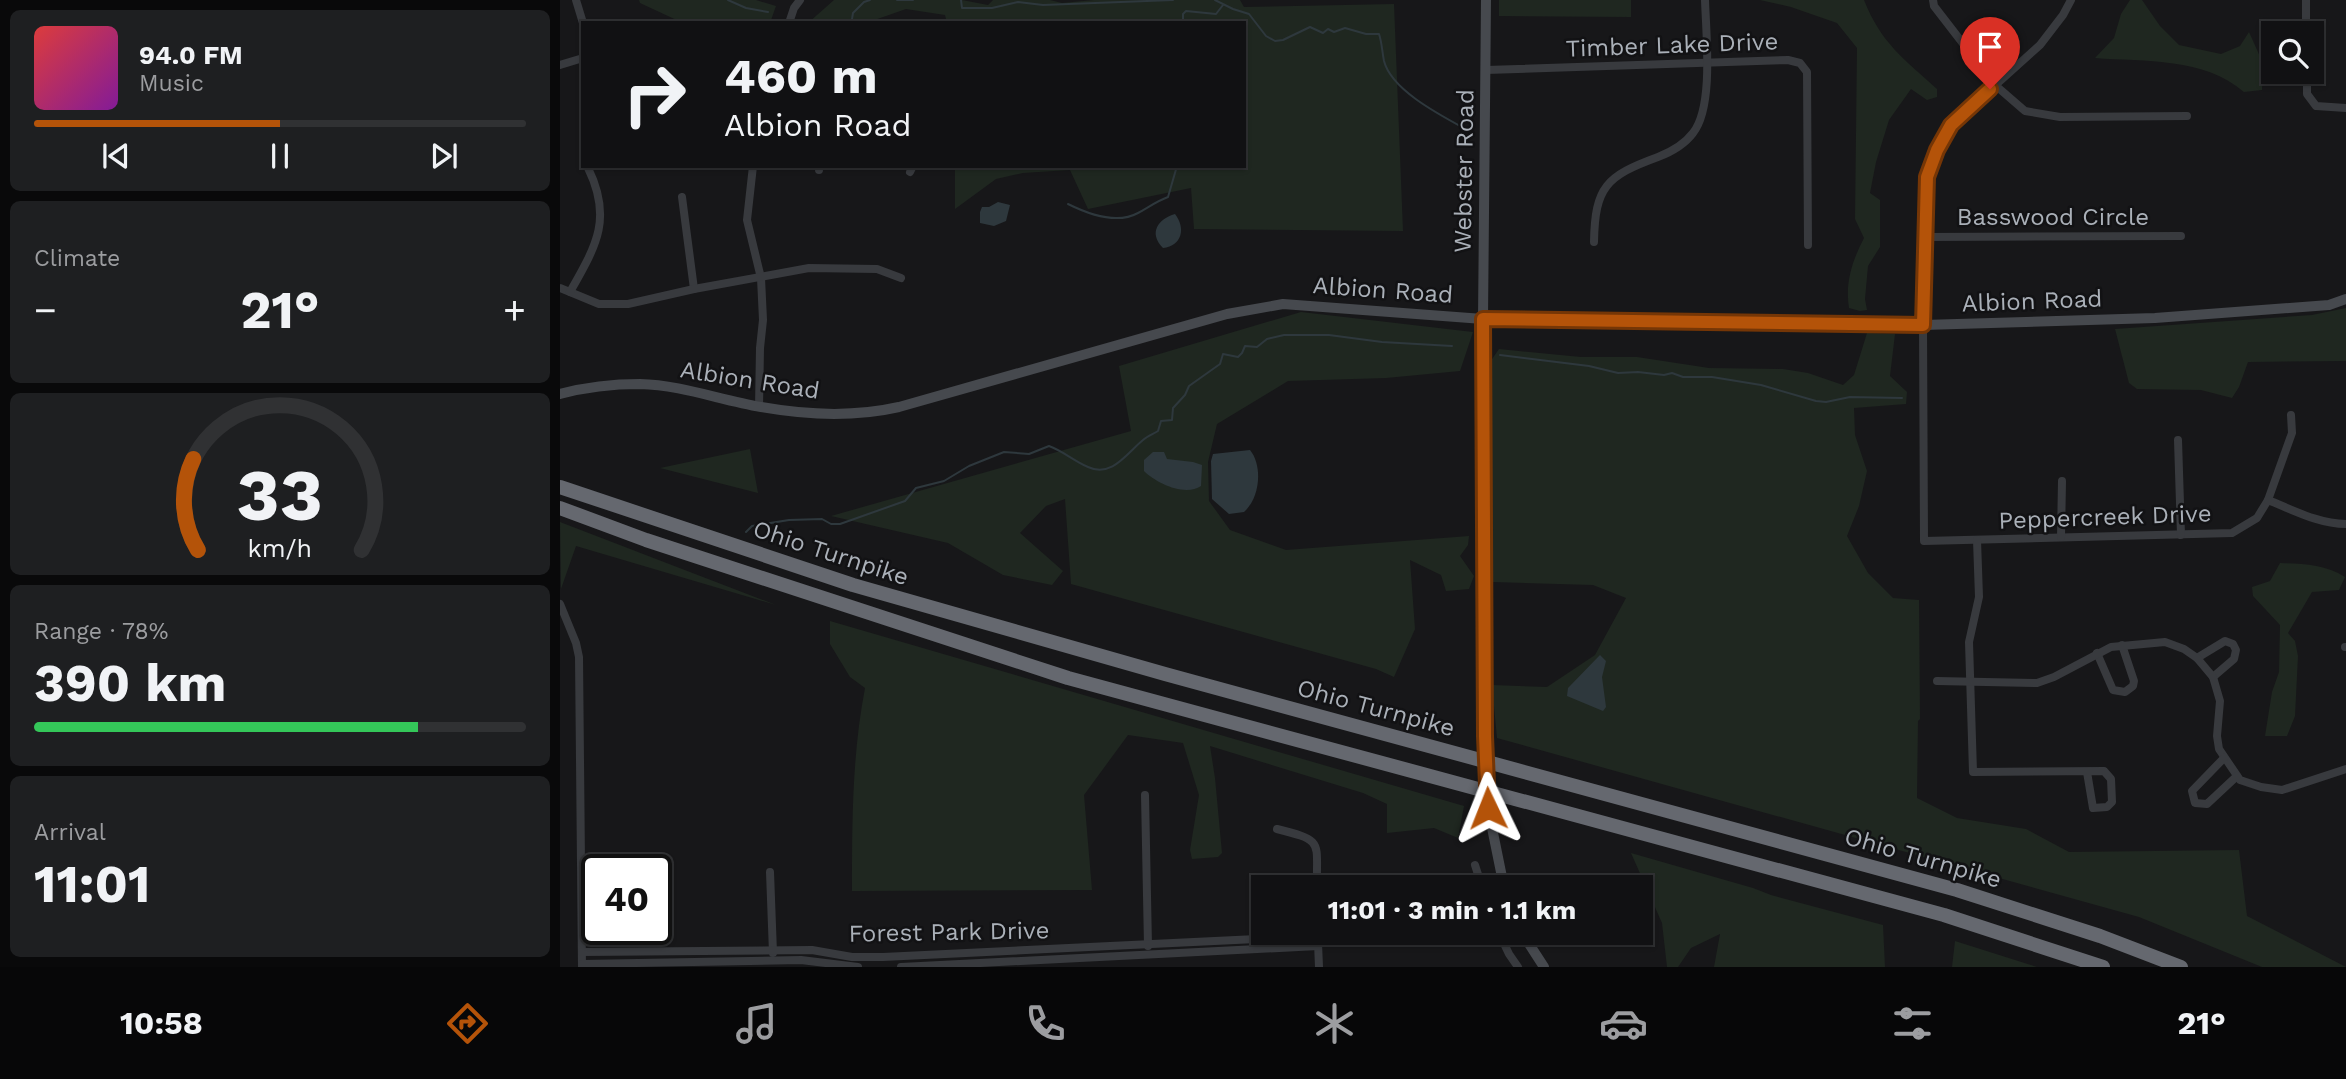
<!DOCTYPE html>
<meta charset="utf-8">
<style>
:root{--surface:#111113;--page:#1e1f21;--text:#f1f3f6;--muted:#9c9da0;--line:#303133;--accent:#b45309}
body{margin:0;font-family:"Work Sans",sans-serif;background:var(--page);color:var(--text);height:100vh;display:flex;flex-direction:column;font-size:26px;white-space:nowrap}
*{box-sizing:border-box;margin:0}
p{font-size:23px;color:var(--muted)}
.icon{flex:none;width:38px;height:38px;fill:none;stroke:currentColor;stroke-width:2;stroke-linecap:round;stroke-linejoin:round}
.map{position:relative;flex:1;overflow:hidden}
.panel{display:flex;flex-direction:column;gap:10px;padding:10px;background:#09090a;width:560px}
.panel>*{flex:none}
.guide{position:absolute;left:21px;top:21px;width:665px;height:147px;border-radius:0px;box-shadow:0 2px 5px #0004,0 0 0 2px var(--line);background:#111113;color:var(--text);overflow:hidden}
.fabs{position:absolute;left:1701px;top:21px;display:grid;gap:14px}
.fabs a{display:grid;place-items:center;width:63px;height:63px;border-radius:0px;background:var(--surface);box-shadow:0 2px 5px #0004,0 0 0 2px var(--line);font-size:35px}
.speed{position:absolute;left:21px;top:854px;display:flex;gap:14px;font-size:35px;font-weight:700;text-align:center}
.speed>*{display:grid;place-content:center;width:91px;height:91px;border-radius:50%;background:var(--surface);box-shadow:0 2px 5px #0004,0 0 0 2px var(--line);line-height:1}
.speed .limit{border:4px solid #111;border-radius:10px;background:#fff;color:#111}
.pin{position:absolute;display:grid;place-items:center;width:60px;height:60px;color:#fff;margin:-72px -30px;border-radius:50% 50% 50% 0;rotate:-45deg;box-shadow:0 0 7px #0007}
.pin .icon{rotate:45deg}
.me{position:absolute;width:77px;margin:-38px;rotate:358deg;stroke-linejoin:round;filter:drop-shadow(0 0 5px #0008)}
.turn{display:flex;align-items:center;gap:24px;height:147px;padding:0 28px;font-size:32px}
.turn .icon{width:91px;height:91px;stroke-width:2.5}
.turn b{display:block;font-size:49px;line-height:60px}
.big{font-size:52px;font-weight:700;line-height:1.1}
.panel .tile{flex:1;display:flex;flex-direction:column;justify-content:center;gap:10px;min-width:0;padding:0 24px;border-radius:10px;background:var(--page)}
.panel .dial{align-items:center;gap:0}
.dial svg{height:182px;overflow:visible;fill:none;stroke:var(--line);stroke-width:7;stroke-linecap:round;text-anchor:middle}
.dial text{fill:var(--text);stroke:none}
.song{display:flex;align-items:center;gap:21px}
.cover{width:84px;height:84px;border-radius:10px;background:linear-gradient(135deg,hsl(0 70% 55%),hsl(290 70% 35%))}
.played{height:7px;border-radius:4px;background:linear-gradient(90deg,var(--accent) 50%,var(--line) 50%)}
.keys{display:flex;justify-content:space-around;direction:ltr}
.heat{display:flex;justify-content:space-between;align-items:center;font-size:38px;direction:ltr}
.charge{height:10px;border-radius:5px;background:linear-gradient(90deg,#34c759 78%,var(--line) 0)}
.trip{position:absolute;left:691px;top:875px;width:402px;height:70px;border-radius:0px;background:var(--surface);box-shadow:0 2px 5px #0004,0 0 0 2px var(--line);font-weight:700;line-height:70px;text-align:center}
.tab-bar{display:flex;height:112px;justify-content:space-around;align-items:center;background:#070708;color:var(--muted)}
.tab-bar .icon{width:49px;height:49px}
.tab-bar .on{color:var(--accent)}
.tab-bar b{font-size:32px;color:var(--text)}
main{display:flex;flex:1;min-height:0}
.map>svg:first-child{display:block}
.green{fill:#1f2720}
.water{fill:#2e383d}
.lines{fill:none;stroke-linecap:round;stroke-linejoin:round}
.stream{stroke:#2e383d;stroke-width:2}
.street{stroke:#383a3e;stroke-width:8}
.secondary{stroke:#46494e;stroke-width:10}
.highway{stroke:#65686f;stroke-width:14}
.secondary-bridge{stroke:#46494e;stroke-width:10}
.route-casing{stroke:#753606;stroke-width:18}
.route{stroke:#b45309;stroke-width:12}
.labels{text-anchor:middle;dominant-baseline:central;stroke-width:5;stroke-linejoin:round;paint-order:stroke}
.street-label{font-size:24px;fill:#aab0b8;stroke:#121214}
</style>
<main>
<section class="panel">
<div class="tile">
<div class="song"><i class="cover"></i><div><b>94.0 FM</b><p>Music</p></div></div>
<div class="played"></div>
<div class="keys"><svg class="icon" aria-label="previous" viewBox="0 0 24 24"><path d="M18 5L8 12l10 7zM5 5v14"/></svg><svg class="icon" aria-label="pause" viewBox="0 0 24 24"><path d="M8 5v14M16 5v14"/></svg><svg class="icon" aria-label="next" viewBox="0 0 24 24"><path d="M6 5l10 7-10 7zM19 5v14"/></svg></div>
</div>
<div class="tile"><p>Climate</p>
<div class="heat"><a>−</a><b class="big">21°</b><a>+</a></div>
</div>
<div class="tile dial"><svg viewBox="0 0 100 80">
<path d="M14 69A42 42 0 1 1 86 69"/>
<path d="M14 69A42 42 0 0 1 12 29" stroke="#b45309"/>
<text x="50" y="56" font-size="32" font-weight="700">33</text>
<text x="50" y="72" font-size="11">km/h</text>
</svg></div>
<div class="tile"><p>Range · 78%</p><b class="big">390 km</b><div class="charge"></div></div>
<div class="tile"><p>Arrival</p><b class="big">11:01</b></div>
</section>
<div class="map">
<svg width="1786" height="967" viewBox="0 0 1786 967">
<rect width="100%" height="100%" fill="#171719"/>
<g class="green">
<path d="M79,0H196L216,6L210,23H123L80,3Z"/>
<path d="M274,0H402L428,5L433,0H490L502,3L534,0H680L684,7L834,4L843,231L634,229L631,188L528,209L510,170L463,173L436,179L395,209V166H684V23H387L385,15L346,9L306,23H248Z"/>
<path d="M939,0H1071V17L939,16Z"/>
<path d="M1200,0H1304C1321,43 1344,59 1377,89V97L1367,100L1351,89L1329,120L1316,162L1310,193L1320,200V247L1308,266L1305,299L1307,310L1300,311L1289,308C1285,283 1292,261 1304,238L1295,219L1297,48L1277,23L1231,7Z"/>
<path d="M1570,0H1582L1600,26L1619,45L1661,54L1680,46L1689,32L1702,61V90L1684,92C1644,57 1585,62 1535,58L1554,38L1561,14Z"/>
<path d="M1786,308V361L1688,362L1679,387L1672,398L1641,390L1577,389L1569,383L1555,329L1752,315Z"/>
<path d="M741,312L913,332L900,371L826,378L728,381L657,424L648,462L649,501L670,530L726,550L909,536L908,545L900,556L914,576L909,589L886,591L881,575L850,560L855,629L834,677L816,669L511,584L505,499L486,506L460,533L503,571L492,585L443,575L388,543L271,516L571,431L559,366Z"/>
<path d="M1307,333L1335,334L1330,376L1347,392L1346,404L1294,408L1295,435L1307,471L1299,506L1287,536L1308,573L1333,598L1359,600L1360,719L1358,721L1357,798L1397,818L1466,829L1509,852L1679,850L1687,916L1786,967H1702L1579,917L937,738L932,685L987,687L1035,655L1066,598L1033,585L933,582L930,362L939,349L1021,357H1077L1149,368L1223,369L1248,373L1283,385L1294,375Z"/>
<path d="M190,449L198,493L100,468Z"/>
<path d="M0,522L216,605L16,546L1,589Z"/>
<path d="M1720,563C1743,564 1765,564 1785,577L1779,590L1752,592L1728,633L1735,641L1738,656L1735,716L1727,736H1705L1712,692L1719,672L1720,625L1693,596L1692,587L1710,581Z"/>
<path d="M270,621L904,806L898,838L874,828L827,833V804L803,793L650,746L655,778L662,853L658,857L632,859L630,850L639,795L623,743L568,735L524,795L532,890L292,891C292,824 292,755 305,688L290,677L270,644Z"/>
<path d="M1071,853L1193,888L1211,895L1323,925L1325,967H1154L1160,934L1131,948L1118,967H1107L1102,923Z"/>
<path d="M1395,941L1477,967H1392Z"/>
</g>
<g class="water">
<path d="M438,202L450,205L446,221L434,226L420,223V212L422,207H429Z"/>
<path d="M615,214C626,228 622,246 603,248C588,233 598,219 615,214Z"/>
<path d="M690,450C703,466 700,498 684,512L669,514L652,499L651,461L653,454Z"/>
<path d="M593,452H604L607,459L633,462L642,465L641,486C625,497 596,483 584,471V460Z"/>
<path d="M1040,655L1046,661L1042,677L1046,707L1043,711L1007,696L1008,688Z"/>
</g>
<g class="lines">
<g class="stream">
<path d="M168,0L186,8L208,12"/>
<path d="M337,0H353"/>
<path d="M401,0L402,8H432L458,2L483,5L613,0"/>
<path d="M655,0L673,9L689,14L706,36L715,41L723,40L750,27L763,33L768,29L774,32L785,28L806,34H819C822,43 822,51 824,61C832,92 886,118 913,133"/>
<path d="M288,23L292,19L293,13L304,2L310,0"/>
<path d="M623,23V14L626,11L656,14L663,5"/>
<path d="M508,204C528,214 556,225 578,213C589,207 597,201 608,197L617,166"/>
<path d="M940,355L1029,366L1058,373L1078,372L1104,375L1112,373L1123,377H1152L1201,385L1256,401L1266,402L1290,397L1342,398"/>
<path d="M186,532L192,526L229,520L262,519L271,524H280L345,501L356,488L384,481L409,466L444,452L469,454L489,446C503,451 514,461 528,467C552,478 567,453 583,440C587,436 593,434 598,431L601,421L612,420L613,408L625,395L629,386L660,364L663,354L678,357L682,353L685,346L697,347L707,339L724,335H769L822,342L892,346"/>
</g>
<g class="street">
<path d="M16,0L23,23"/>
<path d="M1373,0L1374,6L1435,85L1465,111L1500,117L1627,116"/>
<path d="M1511,0L1503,15L1480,45L1391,125L1377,150L1367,177L1363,325L1364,541L1672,533L1697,518L1708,500L1732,433L1731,415"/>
<path d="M1746,0V33"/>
<path d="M229,23L234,8L240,0"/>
<path d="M0,65L23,58"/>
<path d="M926,70L1228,60L1240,63L1247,72L1248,245"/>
<path d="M1747,72V94L1756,106L1786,108"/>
<path d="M193,166L187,220L201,278L203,320L200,348L199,407"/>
<path d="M259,166V170"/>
<path d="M350,172L353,166"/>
<path d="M122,197L134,289"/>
<path d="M1366,237L1621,236"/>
<path d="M1034,242C1035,187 1046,176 1098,157C1111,152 1124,145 1133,133C1154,107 1146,34 1145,0"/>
<path d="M0,288L39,304H68L134,289L249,268L317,269L341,278"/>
<path d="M10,292C36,246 53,219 28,168"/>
<path d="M1618,440L1621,535"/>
<path d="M1708,500C1733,510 1759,524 1786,524"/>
<path d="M1501,537L1502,481"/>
<path d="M1417,540L1419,597L1409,642L1413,772L1544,771L1551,779L1552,802L1547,807L1533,808L1527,772"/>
<path d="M0,604L16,643L19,657L22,967"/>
<path d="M1785,647H1786"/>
<path d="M1537,653L1553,690L1565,692L1573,686L1574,681L1562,645"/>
<path d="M1637,658L1665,641L1673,644L1676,650L1674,659L1653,677"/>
<path d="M1377,681L1477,683L1494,677L1551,647L1605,642L1624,649L1637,658L1653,677L1660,701L1657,736L1659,749L1680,780L1701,787L1722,790L1786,769"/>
<path d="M1664,758L1632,791L1635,803L1647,804L1677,776"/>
<path d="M585,795L588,946"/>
<path d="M717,829C765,841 756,841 757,887"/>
<path d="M915,865L922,887"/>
<path d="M210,872L213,953"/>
<path d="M939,933L949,954L958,967"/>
<path d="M758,943L759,967"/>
<path d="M22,952L252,950L292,957H323L758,936"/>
<path d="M22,964L241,960L298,967"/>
<path d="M341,967L758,946"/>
</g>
<g class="secondary">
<path d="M0,394C26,387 52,384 80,384C121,385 160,400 201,407C246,415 295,417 339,407L667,314L723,304L923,319L1363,325L1595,318L1769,305L1786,299"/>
<path d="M925,736L923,319L926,0"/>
<path d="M928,808L944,887"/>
<path d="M962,933L984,967"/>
</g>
<g class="highway">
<path d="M0,487L293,585L605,674L1397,890L1540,936L1621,967"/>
<path d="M0,508L86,540L508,678L1384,915L1543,967"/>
</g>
<path class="secondary-bridge" d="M925,736L928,808"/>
</g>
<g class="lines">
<defs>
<path id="route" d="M928,808L925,736L923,319L1363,325L1367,177L1377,150L1391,125L1430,89"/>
</defs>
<use href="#route" class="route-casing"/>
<use href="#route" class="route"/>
</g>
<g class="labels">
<g class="street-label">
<text transform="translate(1112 45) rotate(-2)">Timber Lake Drive</text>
<text transform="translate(904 171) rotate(-89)">Webster Road</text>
<text x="1493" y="217">Basswood Circle</text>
<text transform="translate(823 290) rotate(4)">Albion Road</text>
<text transform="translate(1472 301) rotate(-2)">Albion Road</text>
<text transform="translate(190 380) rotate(9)">Albion Road</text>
<text transform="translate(1545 517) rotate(-2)">Peppercreek Drive</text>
<text transform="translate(271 553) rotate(18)">Ohio Turnpike</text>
<text transform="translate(816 708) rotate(15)">Ohio Turnpike</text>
<text transform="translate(1363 858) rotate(16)">Ohio Turnpike</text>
<text transform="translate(389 932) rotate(-1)">Forest Park Drive</text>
</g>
</g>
</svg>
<div class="fabs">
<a><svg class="icon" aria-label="search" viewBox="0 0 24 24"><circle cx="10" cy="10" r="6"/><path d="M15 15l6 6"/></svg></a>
</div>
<div class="speed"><div class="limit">40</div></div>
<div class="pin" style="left:1430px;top:89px;background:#d93025"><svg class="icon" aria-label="arrive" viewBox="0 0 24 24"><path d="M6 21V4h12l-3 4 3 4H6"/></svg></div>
<svg class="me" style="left:928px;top:808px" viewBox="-20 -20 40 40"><path d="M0-17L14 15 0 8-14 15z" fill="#b45309" stroke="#fff" stroke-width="4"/></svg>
<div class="trip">11:01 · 3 min · 1.1 km</div>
<div class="guide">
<div class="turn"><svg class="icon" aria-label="right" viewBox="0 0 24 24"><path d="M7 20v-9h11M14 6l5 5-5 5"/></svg><div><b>460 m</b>Albion Road</div></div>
</div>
</div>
</main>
<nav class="tab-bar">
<b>10:58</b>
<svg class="icon on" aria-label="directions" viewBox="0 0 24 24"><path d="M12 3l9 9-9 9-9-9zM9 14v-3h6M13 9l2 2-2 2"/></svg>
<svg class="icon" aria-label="music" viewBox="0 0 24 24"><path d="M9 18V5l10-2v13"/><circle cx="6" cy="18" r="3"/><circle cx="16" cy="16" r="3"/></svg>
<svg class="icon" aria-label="phone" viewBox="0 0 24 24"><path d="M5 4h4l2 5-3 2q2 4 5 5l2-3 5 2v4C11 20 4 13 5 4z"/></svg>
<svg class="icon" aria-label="climate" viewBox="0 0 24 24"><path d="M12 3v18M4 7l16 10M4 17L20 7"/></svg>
<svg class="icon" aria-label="car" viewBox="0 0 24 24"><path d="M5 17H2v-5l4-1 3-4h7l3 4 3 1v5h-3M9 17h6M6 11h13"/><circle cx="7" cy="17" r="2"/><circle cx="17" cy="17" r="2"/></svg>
<svg class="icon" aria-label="filters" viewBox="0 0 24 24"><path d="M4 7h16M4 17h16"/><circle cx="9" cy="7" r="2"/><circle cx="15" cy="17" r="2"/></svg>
<b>21°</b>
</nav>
